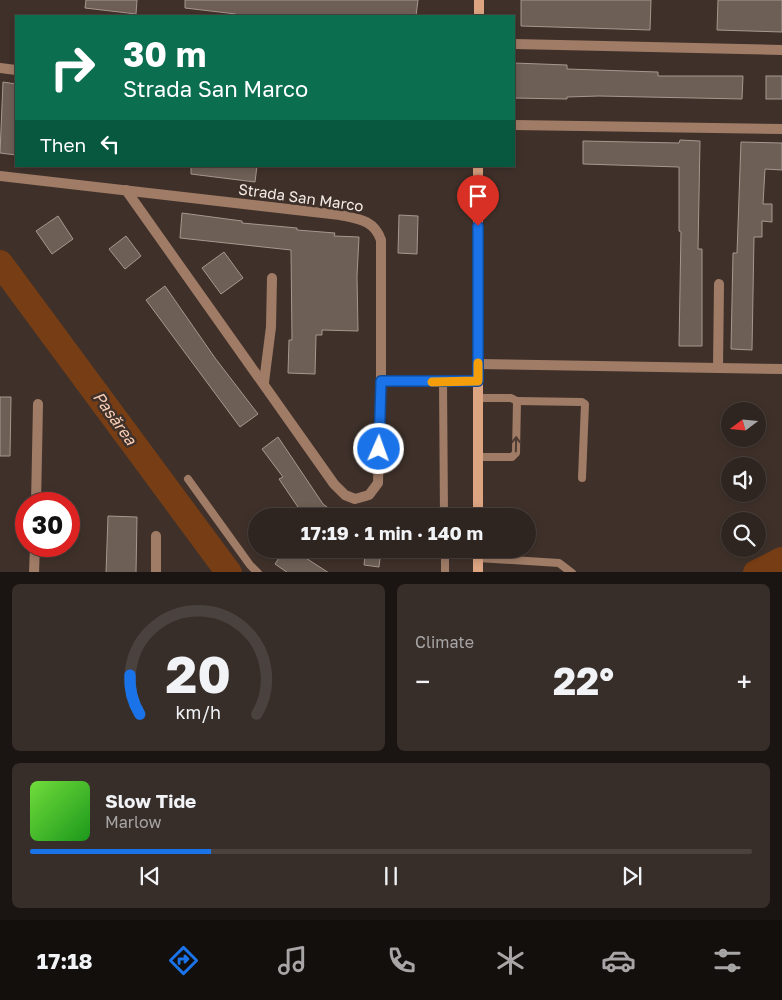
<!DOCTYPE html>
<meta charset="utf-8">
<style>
:root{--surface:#2f2520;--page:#372d29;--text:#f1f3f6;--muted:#a7a5a5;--line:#4a423e;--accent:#1a73e8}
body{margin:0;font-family:"Golos Text",sans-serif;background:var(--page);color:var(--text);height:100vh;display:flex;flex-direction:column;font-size:19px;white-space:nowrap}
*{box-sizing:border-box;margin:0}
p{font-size:16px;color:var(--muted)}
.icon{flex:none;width:28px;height:28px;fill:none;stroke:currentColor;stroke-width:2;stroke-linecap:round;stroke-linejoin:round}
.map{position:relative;height:572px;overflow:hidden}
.sheet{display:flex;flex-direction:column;gap:12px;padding:12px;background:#1a1412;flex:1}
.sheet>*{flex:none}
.guide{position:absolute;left:15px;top:15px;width:500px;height:152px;border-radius:0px;box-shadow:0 2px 8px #0003,0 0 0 1px var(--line);background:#0b6e4f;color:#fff;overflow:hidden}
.needle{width:32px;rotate:254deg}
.tools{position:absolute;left:721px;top:402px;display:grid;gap:10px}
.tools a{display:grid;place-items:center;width:45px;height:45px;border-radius:50%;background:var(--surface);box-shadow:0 2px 8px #0003,0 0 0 1px var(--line);font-size:25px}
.speed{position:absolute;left:15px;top:492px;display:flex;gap:10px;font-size:25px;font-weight:700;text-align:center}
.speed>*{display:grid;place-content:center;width:65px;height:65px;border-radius:50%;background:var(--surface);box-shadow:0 2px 8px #0003,0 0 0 1px var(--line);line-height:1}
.speed .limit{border:8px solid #d22;background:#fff;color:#111}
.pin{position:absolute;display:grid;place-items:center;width:42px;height:42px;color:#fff;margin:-51px -21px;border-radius:50% 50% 50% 0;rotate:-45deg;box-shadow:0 0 5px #0007}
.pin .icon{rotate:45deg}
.me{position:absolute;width:55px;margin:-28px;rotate:2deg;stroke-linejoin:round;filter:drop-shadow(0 0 4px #0008)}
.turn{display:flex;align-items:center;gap:18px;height:105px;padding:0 25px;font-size:22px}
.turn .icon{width:65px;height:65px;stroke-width:2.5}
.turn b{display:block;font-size:35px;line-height:42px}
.then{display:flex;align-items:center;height:48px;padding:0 25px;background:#0003;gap:10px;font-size:19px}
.big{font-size:38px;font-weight:700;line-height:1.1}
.sheet .tile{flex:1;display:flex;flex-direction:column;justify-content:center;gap:8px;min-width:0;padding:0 18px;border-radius:8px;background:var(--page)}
.sheet .dial{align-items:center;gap:0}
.dial svg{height:130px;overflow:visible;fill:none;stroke:var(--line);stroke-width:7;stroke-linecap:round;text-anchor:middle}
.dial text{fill:var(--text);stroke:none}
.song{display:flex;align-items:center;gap:15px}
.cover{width:60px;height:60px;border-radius:8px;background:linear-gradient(135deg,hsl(100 70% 55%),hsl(120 70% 35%))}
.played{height:5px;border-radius:2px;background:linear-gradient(90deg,var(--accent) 25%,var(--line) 25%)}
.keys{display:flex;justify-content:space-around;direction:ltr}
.heat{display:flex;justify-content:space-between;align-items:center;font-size:28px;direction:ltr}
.sheet .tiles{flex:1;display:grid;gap:12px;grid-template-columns:1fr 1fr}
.tile:last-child{grid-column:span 2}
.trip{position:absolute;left:248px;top:508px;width:288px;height:50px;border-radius:25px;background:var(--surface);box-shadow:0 2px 8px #0003,0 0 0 1px var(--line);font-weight:700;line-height:50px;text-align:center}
.dock{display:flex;height:80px;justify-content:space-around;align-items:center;background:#130f0d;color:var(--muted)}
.dock .icon{width:35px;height:35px}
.dock .selected{color:var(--accent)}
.dock b{font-size:22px;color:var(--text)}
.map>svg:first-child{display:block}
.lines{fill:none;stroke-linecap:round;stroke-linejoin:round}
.river{stroke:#773d14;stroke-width:26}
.building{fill:#6d5f56;stroke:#a7978e}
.service{stroke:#a07c67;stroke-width:8}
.minor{stroke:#a07c67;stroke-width:10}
.secondary{stroke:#dda482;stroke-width:10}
.oneway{stroke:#4e3c33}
.route-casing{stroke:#114b97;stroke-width:12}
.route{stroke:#1a73e8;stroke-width:9}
.slow{stroke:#f59e0b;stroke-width:9}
.labels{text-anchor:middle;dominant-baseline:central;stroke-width:5;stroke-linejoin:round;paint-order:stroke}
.street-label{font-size:15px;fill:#f5ece7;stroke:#3f312a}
.water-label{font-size:16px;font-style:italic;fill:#f8cdb4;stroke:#3f312a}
</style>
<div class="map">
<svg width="782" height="573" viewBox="0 0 782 573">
<rect width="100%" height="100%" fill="#3f312a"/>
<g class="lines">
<g class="river">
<path d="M0,263L229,573"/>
<path d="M756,573L782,560"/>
</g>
</g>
<g class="building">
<path d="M86,0H137L136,14L85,8Z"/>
<path d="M185,0H418L416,16H236V14L185,8Z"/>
<path d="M521,0H651L650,30L521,26Z"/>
<path d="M718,0H782V32L717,30Z"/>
<path d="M514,63L567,65V69L658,72V76H743L742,99L599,96L567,97V99L514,98Z"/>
<rect x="766" y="76" width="16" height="23"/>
<path d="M3,82L16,84V155L0,153Z"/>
<path d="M680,140L700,141L698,249H702V346H679L681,232L679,231V167L583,164V141L679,143Z"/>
<path d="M741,142L782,143V170L765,169L763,204H772V222L762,221V237H754L752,350L731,349L733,253H737Z"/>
<path d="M191,166H257L255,182L191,174Z"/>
<path d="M182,213L242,221V223L297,228V230L335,233L334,236L359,237L357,276L358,331L322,330V335H316L315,374L288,373L289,340H292L291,250L180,238Z"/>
<path d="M399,215L418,216L417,254L398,253Z"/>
<path d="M58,216L73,239L52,254L36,231Z"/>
<path d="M126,236L141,256L125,269L109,249Z"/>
<path d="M224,252L243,278L221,294L202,268Z"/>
<path d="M165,286L215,358L258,414L240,427L146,300Z"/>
<path d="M0,397H11L10,456H0Z"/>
<path d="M278,437L323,504L339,516H304L279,479L283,477L262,449Z"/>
<path d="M108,516L137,517L136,573H106Z"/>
<path d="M285,549H292L329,573H288L275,564Z"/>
<path d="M366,549H381L379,567L364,565Z"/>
</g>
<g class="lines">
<g class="service">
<path d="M443,381L444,516"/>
<path d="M478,398H511L517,401L516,453L512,457H478"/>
<path d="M517,401L582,402L585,404L582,478"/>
<path d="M188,479L250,565L258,573"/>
<path d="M445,549V573"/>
<path d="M478,558L559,563L572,573"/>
</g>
<g class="minor">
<path d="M514,44L782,50"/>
<path d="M0,68L16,70"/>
<path d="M514,125L782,129"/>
<path d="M0,176L340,215C359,219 374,220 381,240V381H478"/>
<path d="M126,190L334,484L345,495L355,499L369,495L378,483L381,381"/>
<path d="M478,364L782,369"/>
<path d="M718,368L719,284"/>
<path d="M264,382L271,327L272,278"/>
<path d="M36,504L38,404"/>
<path d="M34,573L35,546"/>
<path d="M156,573V536"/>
</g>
<g class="secondary">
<path d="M479,16V0"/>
<path d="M478,166V516"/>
<path d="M478,573V549"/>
</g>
</g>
<defs><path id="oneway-shaft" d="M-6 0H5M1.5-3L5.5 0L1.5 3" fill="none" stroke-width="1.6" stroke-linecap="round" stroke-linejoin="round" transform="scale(1.25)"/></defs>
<use class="oneway" href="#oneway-shaft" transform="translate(516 444) rotate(-89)"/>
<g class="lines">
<defs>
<path id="route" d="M379,449L381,381H478V226"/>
</defs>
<use href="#route" class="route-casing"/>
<use href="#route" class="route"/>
<path class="slow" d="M432,382L478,381V363"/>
</g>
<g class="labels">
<g class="street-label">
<text transform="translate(301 197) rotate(8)">Strada San Marco</text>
</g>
<g class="water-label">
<text transform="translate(115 418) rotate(54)">Pasărea</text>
</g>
</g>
</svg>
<div class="tools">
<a><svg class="needle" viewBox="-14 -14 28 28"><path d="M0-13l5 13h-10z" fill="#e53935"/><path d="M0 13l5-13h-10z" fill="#a7a5a5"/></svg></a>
<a><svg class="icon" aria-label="sound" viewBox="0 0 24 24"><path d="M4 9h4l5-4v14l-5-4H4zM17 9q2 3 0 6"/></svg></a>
<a><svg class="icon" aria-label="search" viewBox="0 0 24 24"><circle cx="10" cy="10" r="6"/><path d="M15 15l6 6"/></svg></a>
</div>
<div class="speed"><div class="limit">30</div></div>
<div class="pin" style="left:478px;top:226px;background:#d93025"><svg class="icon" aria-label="arrive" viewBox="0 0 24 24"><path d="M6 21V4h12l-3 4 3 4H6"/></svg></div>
<svg class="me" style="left:379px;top:449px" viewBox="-20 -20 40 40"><circle r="17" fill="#1a73e8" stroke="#fff" stroke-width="3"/><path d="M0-11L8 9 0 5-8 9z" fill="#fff"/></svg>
<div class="trip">17:19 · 1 min · 140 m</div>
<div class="guide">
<div class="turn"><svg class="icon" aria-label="right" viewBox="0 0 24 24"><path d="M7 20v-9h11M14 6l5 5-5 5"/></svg><div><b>30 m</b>Strada San Marco</div></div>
<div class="then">Then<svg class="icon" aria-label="left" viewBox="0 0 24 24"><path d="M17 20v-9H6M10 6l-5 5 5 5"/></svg></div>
</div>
</div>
<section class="sheet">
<div class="tiles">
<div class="tile dial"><svg viewBox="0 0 100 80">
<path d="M14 69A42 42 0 1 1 86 69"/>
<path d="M14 69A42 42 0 0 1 8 45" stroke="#1a73e8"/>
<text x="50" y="56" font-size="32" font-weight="700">20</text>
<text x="50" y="72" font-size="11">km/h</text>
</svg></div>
<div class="tile"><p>Climate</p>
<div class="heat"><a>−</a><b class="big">22°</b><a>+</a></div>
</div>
<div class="tile">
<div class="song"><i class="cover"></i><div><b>Slow Tide</b><p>Marlow</p></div></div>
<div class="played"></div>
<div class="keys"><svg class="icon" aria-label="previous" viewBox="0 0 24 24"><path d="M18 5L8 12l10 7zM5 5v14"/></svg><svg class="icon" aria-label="pause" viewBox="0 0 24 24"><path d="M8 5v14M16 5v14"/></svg><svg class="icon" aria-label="next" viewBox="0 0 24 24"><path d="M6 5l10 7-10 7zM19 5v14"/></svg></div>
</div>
</div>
</section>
<nav class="dock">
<b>17:18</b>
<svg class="icon selected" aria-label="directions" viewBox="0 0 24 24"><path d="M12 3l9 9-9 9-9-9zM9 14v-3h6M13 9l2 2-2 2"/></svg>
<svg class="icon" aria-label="music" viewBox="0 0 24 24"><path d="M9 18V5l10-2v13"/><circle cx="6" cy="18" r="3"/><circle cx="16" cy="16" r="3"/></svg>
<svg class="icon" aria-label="phone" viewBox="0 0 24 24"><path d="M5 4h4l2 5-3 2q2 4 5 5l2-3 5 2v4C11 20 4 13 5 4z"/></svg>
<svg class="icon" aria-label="climate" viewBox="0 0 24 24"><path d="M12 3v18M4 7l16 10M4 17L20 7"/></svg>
<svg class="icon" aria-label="car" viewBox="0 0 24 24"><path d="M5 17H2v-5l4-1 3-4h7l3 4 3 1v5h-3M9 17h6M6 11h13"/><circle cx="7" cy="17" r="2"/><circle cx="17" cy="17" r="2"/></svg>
<svg class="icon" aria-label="filters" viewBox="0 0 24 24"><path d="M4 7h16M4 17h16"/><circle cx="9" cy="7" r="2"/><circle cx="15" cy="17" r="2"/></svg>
</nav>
